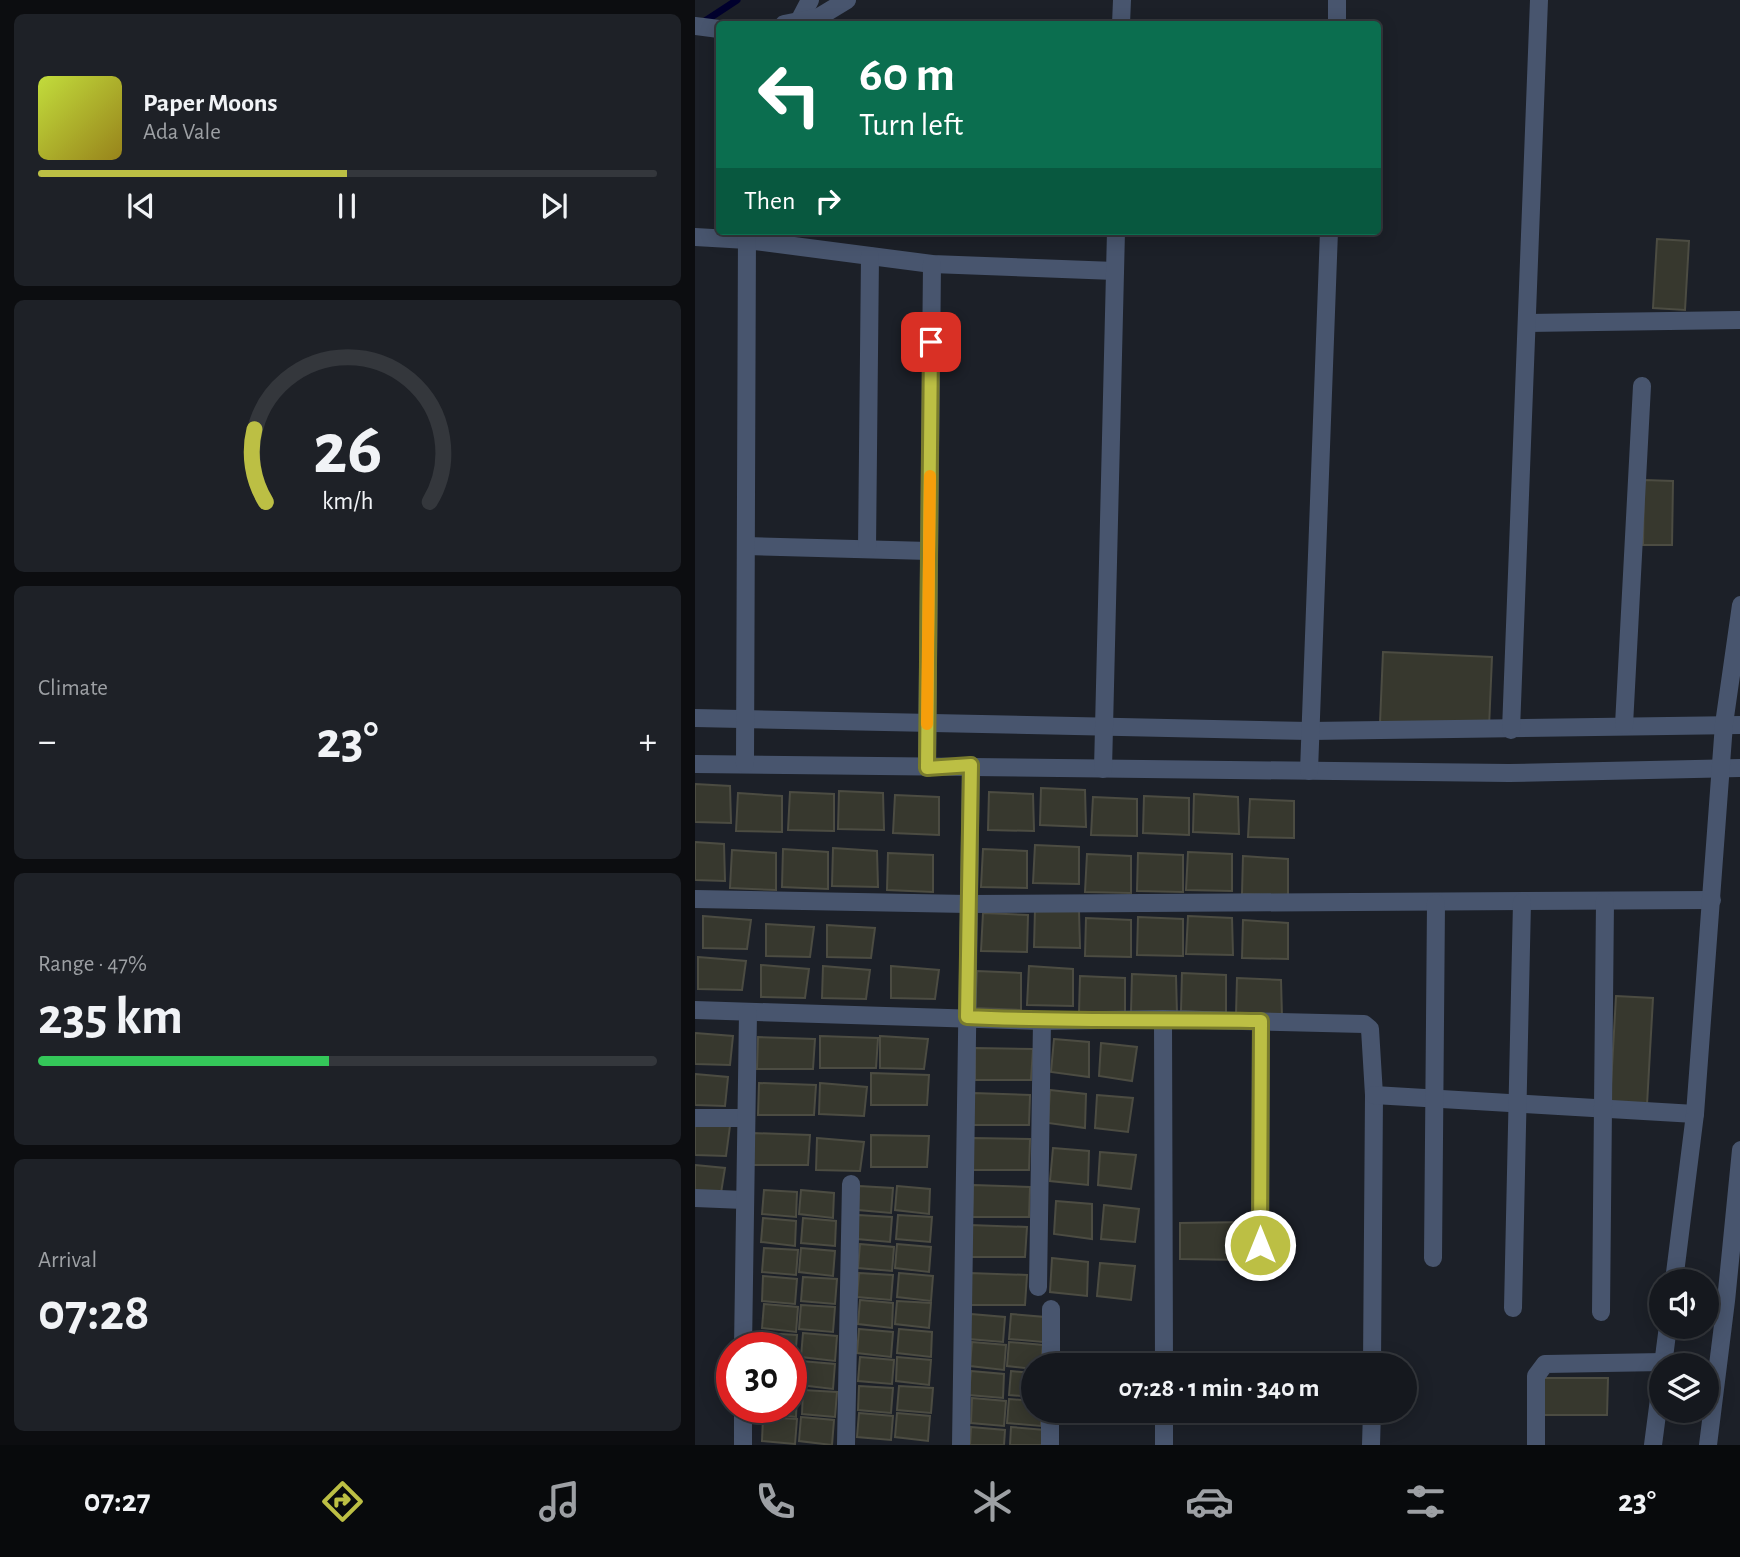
<!DOCTYPE html>
<meta charset="utf-8">
<style>
:root{--surface:#15181e;--page:#1e2127;--text:#f1f3f6;--muted:#9da0a4;--line:#34373c;--accent:#bcbf44}
body{margin:0;font-family:"Alegreya Sans",sans-serif;background:var(--page);color:var(--text);height:100vh;display:flex;flex-direction:column;font-size:26px;white-space:nowrap}
*{box-sizing:border-box;margin:0}
p{font-size:23px;color:var(--muted)}
.icon{flex:none;width:38px;height:38px;fill:none;stroke:currentColor;stroke-width:2;stroke-linecap:round;stroke-linejoin:round}
.map{position:relative;flex:1;overflow:hidden}
.drawer{display:flex;flex-direction:column;gap:14px;padding:14px;background:#0c0d10;width:695px}
.drawer>*{flex:none}
.banner{position:absolute;left:21px;top:21px;width:665px;height:214px;border-radius:7px;box-shadow:0 4px 18px #0003,0 0 0 2px var(--line);background:#0b6e4f;color:#fff;overflow:hidden}
.tools{position:absolute;left:954px;top:1269px;display:grid;gap:14px}
.tools a{display:grid;place-items:center;width:70px;height:70px;border-radius:50%;background:var(--surface);box-shadow:0 4px 18px #0003,0 0 0 2px var(--line);font-size:35px}
.speed{position:absolute;left:21px;top:1332px;display:flex;gap:14px;font-size:35px;font-weight:700;text-align:center}
.speed>*{display:grid;place-content:center;width:91px;height:91px;border-radius:50%;background:var(--surface);box-shadow:0 4px 18px #0003,0 0 0 2px var(--line);line-height:1}
.speed .limit{border:10px solid #d22;background:#fff;color:#111}
.pin{position:absolute;display:grid;place-items:center;width:60px;height:60px;color:#fff;margin:-30px;border-radius:14px;box-shadow:0 4px 10px #0006}
.me{position:absolute;width:77px;margin:-38px;rotate:0deg;stroke-linejoin:round;filter:drop-shadow(0 0 5px #0008)}
.turn{display:flex;align-items:center;gap:24px;height:147px;padding:0 28px;font-size:32px}
.turn .icon{width:91px;height:91px;stroke-width:2.5}
.turn b{display:block;font-size:49px;line-height:60px}
.then{display:flex;align-items:center;height:66px;padding:0 28px;background:#0003;gap:14px;font-size:26px}
.big{font-size:52px;font-weight:700;line-height:1.1}
.drawer .card{flex:1;display:flex;flex-direction:column;justify-content:center;gap:10px;min-width:0;padding:0 24px;border-radius:10px;background:var(--page)}
.drawer .dial{align-items:center;gap:0}
.dial svg{height:182px;overflow:visible;fill:none;stroke:var(--line);stroke-width:7;stroke-linecap:round;text-anchor:middle}
.dial text{fill:var(--text);stroke:none}
.song{display:flex;align-items:center;gap:21px}
.cover{width:84px;height:84px;border-radius:10px;background:linear-gradient(135deg,hsl(70 70% 55%),hsl(50 70% 35%))}
.played{height:7px;border-radius:4px;background:linear-gradient(90deg,var(--accent) 50%,var(--line) 50%)}
.keys{display:flex;justify-content:space-around;direction:ltr}
.heat{display:flex;justify-content:space-between;align-items:center;font-size:38px;direction:ltr}
.charge{height:10px;border-radius:5px;background:linear-gradient(90deg,#34c759 47%,var(--line) 0)}
.trip{position:absolute;left:326px;top:1353px;width:396px;height:70px;border-radius:35px;background:var(--surface);box-shadow:0 4px 18px #0003,0 0 0 2px var(--line);font-weight:700;line-height:70px;text-align:center}
.menu{display:flex;height:112px;justify-content:space-around;align-items:center;background:#080a0c;color:var(--muted)}
.menu .icon{width:49px;height:49px}
.menu .selected{color:var(--accent)}
.menu b{font-size:32px;color:var(--text)}
main{display:flex;flex:1;min-height:0}
.map>svg:first-child{display:block}
.lines{fill:none;stroke-linecap:round;stroke-linejoin:round}
.stream{stroke:#00002d;stroke-width:7}
.building{fill:#37382e;stroke:#4c4c42;stroke-width:2}
.minor{stroke:#48556e;stroke-width:18}
.route-casing{stroke:#7a7c2c;stroke-width:18}
.route{stroke:#bcbf44;stroke-width:12}
.slow{stroke:#f59e0b;stroke-width:12}
</style>
<main>
<section class="drawer">
<div class="card">
<div class="song"><i class="cover"></i><div><b>Paper Moons</b><p>Ada Vale</p></div></div>
<div class="played"></div>
<div class="keys"><svg class="icon" aria-label="previous" viewBox="0 0 24 24"><path d="M18 5L8 12l10 7zM5 5v14"/></svg><svg class="icon" aria-label="pause" viewBox="0 0 24 24"><path d="M8 5v14M16 5v14"/></svg><svg class="icon" aria-label="next" viewBox="0 0 24 24"><path d="M6 5l10 7-10 7zM19 5v14"/></svg></div>
</div>
<div class="card dial"><svg viewBox="0 0 100 80">
<path d="M14 69A42 42 0 1 1 86 69"/>
<path d="M14 69A42 42 0 0 1 9 37" stroke="#bcbf44"/>
<text x="50" y="56" font-size="32" font-weight="700">26</text>
<text x="50" y="72" font-size="11">km/h</text>
</svg></div>
<div class="card"><p>Climate</p>
<div class="heat"><a>−</a><b class="big">23°</b><a>+</a></div>
</div>
<div class="card"><p>Range · 47%</p><b class="big">235 km</b><div class="charge"></div></div>
<div class="card"><p>Arrival</p><b class="big">07:28</b></div>
</section>
<div class="map">
<svg width="1046" height="1445" viewBox="0 0 1046 1445">
<rect width="100%" height="100%" fill="#1c2028"/>
<g class="lines">
<path class="stream" d="M7,23L42,0"/>
</g>
<g class="building">
<path d="M962,239L994,241L990,310L958,308Z"/>
<path d="M949,480L978,481L977,545H948Z"/>
<path d="M688,652L797,657L794,728L685,723Z"/>
<path d="M0,784L35,786L36,823L0,822Z"/>
<path d="M346,788L390,790L391,827L345,825Z"/>
<path d="M144,791L188,793L189,830L143,829Z"/>
<path d="M95,792L139,794V831L93,830Z"/>
<path d="M294,792L338,794L339,831L293,830Z"/>
<path d="M43,793L87,796V832L41,831Z"/>
<path d="M499,794L543,797L544,834L498,832Z"/>
<path d="M200,795L244,797V835L198,833Z"/>
<path d="M449,796L494,798V835L448,833Z"/>
<path d="M398,797L442,799V836L396,835Z"/>
<path d="M555,799L599,801V838L553,837Z"/>
<path d="M0,842L29,844L30,881L0,880Z"/>
<path d="M340,845L384,847V884L338,883Z"/>
<path d="M138,848L182,851L183,887L137,886Z"/>
<path d="M88,849L133,852V889L87,887Z"/>
<path d="M288,849L332,851V888L286,887Z"/>
<path d="M37,850L81,853V890L35,888Z"/>
<path d="M493,852L537,854V891L491,890Z"/>
<path d="M193,853L238,855V892L192,890Z"/>
<path d="M443,853L488,855V892L442,891Z"/>
<path d="M392,854L436,856V893L390,892Z"/>
<path d="M548,856L593,859V896L547,894Z"/>
<path d="M340,909L384,911L385,948L339,947Z"/>
<path d="M288,913L333,915L332,952L286,951Z"/>
<path d="M8,916L56,920L52,949L8,948Z"/>
<path d="M493,916L537,918L538,955L491,954Z"/>
<path d="M443,917L488,919V956L442,955Z"/>
<path d="M391,918L436,920V957L390,956Z"/>
<path d="M548,920L593,923V959L547,958Z"/>
<path d="M71,924L119,927L115,957L71,956Z"/>
<path d="M132,925L180,928L176,958L132,957Z"/>
<path d="M3,957L51,961L47,990L3,989Z"/>
<path d="M66,965L114,969L110,998L66,997Z"/>
<path d="M128,966L175,970L171,999L127,998Z"/>
<path d="M196,966L244,970L240,999L196,998Z"/>
<path d="M334,966L378,969V1006L332,1005Z"/>
<path d="M282,971L326,973V1010L280,1008Z"/>
<path d="M487,973L531,975V1013L486,1011Z"/>
<path d="M437,974L481,976L482,1014L436,1012Z"/>
<path d="M385,976L430,978V1015L384,1013Z"/>
<path d="M542,978L586,980L587,1017L541,1015Z"/>
<path d="M921,996L958,998L952,1105L915,1103Z"/>
<path d="M0,1033L38,1036L35,1065L0,1064Z"/>
<path d="M125,1036L183,1038L181,1068H125Z"/>
<path d="M185,1036L233,1039L229,1069L185,1068Z"/>
<path d="M63,1037L120,1039L118,1069H62Z"/>
<path d="M359,1039L394,1042V1077L356,1072Z"/>
<path d="M406,1043L442,1047L437,1081L404,1076Z"/>
<path d="M280,1048L338,1049L336,1080H280Z"/>
<path d="M176,1073L234,1075L232,1105H176Z"/>
<path d="M0,1074L33,1077L30,1106L0,1105Z"/>
<path d="M64,1083L121,1085L119,1115H63Z"/>
<path d="M125,1083L172,1087L169,1116L124,1114Z"/>
<path d="M355,1090L391,1094L390,1128L353,1123Z"/>
<path d="M278,1093L335,1095L334,1125H277Z"/>
<path d="M402,1095L438,1098L433,1132L400,1128Z"/>
<path d="M0,1124L35,1126L31,1156L0,1155Z"/>
<path d="M57,1133L115,1135L113,1165H57Z"/>
<path d="M176,1135L234,1136L232,1167H176Z"/>
<path d="M122,1138L169,1142L165,1171L121,1170Z"/>
<path d="M278,1138L335,1139L334,1170H277Z"/>
<path d="M358,1148L394,1151L393,1185L355,1181Z"/>
<path d="M405,1152L441,1155L436,1189L403,1185Z"/>
<path d="M0,1165L30,1168L26,1193H0Z"/>
<path d="M278,1185L335,1187L334,1217H277Z"/>
<path d="M164,1186L198,1188L196,1213L163,1210Z"/>
<path d="M202,1186L235,1189L234,1214L200,1210Z"/>
<path d="M69,1190L102,1192L101,1217L67,1214Z"/>
<path d="M106,1190L139,1193L138,1218L104,1214Z"/>
<path d="M361,1201L397,1204V1239L359,1234Z"/>
<path d="M409,1205L444,1209L440,1242L406,1239Z"/>
<path d="M163,1215L197,1217L195,1242L162,1239Z"/>
<path d="M203,1215L237,1217L235,1242L201,1239Z"/>
<path d="M68,1218L101,1221L100,1246L66,1242Z"/>
<path d="M108,1218L141,1221L140,1246L106,1243Z"/>
<path d="M553,1222L550,1260L485,1259V1223Z"/>
<path d="M274,1225L332,1227L330,1257H274Z"/>
<path d="M165,1244L199,1247L197,1271L163,1268Z"/>
<path d="M202,1244L236,1247L234,1272L200,1268Z"/>
<path d="M69,1248L103,1250L101,1275L67,1272Z"/>
<path d="M106,1248L140,1251L138,1276L104,1272Z"/>
<path d="M357,1258L393,1262L392,1296L355,1292Z"/>
<path d="M405,1263L440,1266L436,1300L402,1296Z"/>
<path d="M164,1273L198,1275L196,1300L162,1297Z"/>
<path d="M204,1273L238,1276L236,1301L202,1297Z"/>
<path d="M274,1273L332,1275L330,1305H274Z"/>
<path d="M68,1276L102,1279L100,1304L67,1301Z"/>
<path d="M108,1277L142,1279L140,1304L106,1301Z"/>
<path d="M165,1300L198,1303L197,1328L163,1324Z"/>
<path d="M202,1301L236,1303L234,1328L200,1324Z"/>
<path d="M69,1304L103,1307L101,1332L67,1328Z"/>
<path d="M106,1305L140,1307L138,1332L104,1329Z"/>
<path d="M276,1314L310,1317L308,1342L274,1339Z"/>
<path d="M316,1314L350,1317L348,1342L314,1339Z"/>
<path d="M164,1329L198,1332L196,1357L162,1353Z"/>
<path d="M204,1329L237,1332L236,1357L202,1353Z"/>
<path d="M68,1333L102,1335L100,1360H96V1348H67Z"/>
<path d="M108,1333L142,1336L140,1361L106,1357Z"/>
<path d="M277,1342L311,1345L309,1370L275,1366Z"/>
<path d="M314,1342L348,1345L346,1365H338V1369L312,1366Z"/>
<path d="M165,1357L199,1360L197,1384L163,1381Z"/>
<path d="M202,1357L236,1360L234,1385L201,1381Z"/>
<path d="M106,1361L140,1364L138,1389L105,1385Z"/>
<path d="M96,1363H103L101,1388H96Z"/>
<path d="M276,1371L309,1374L308,1398L274,1395Z"/>
<path d="M316,1371L338,1373V1397L314,1395Z"/>
<path d="M845,1378H913L912,1415H845Z"/>
<path d="M164,1386L198,1388L196,1413L163,1410Z"/>
<path d="M204,1386L238,1388L236,1413L202,1410Z"/>
<path d="M108,1390L142,1392L140,1417L107,1414Z"/>
<path d="M96,1392H102L101,1417L67,1413V1407H96Z"/>
<path d="M277,1398L311,1401L309,1426L276,1423Z"/>
<path d="M314,1399L338,1401V1410H347L346,1426L312,1423Z"/>
<path d="M164,1413L198,1416L196,1440L162,1437Z"/>
<path d="M202,1413L235,1416L233,1441L200,1437Z"/>
<path d="M68,1417L102,1419L100,1444L67,1441Z"/>
<path d="M106,1417L139,1420L137,1445L104,1441Z"/>
<path d="M276,1427L310,1430L309,1445H275Z"/>
<path d="M316,1427L350,1430L349,1445H315Z"/>
</g>
<g class="lines">
<g class="minor">
<path d="M104,21L115,0"/>
<path d="M89,24L124,17L152,0"/>
<path d="M426,24L427,0"/>
<path d="M642,24V0"/>
<path d="M0,26L24,29"/>
<path d="M0,237L52,240L237,264L420,271"/>
<path d="M832,323L1046,320"/>
<path d="M51,546L234,551"/>
<path d="M172,549L175,256"/>
<path d="M0,718L615,731L1046,725"/>
<path d="M929,725L947,386"/>
<path d="M816,730L844,0"/>
<path d="M0,764L814,773L1046,768"/>
<path d="M50,764L52,231"/>
<path d="M232,768L237,264"/>
<path d="M408,769L421,231"/>
<path d="M614,771L634,231"/>
<path d="M0,899L273,904L1017,900"/>
<path d="M0,1010L347,1021L468,1019L669,1024L675,1029L679,1095L677,1365"/>
<path d="M468,1019L469,1365"/>
<path d="M679,1095L1000,1114"/>
<path d="M0,1118H50"/>
<path d="M0,1198L49,1200"/>
<path d="M565,1245L566,1021"/>
<path d="M738,1258L741,903"/>
<path d="M979,1281L1000,1114L1029,724L1046,605"/>
<path d="M343,1287L347,1021"/>
<path d="M818,1308L827,902"/>
<path d="M906,1312L910,901"/>
<path d="M48,1348L53,1013"/>
<path d="M356,1365V1309"/>
<path d="M968,1365L973,1326"/>
<path d="M469,1410V1445"/>
<path d="M48,1445V1407"/>
<path d="M151,1445L156,1184"/>
<path d="M266,1445L276,765"/>
<path d="M355,1445V1410"/>
<path d="M676,1445L677,1410"/>
<path d="M841,1445V1376L850,1364L969,1362"/>
<path d="M958,1445L966,1384"/>
<path d="M1013,1445L1031,1301L1046,1150"/>
</g>
</g>
<g class="lines">
<defs>
<path id="route" d="M236,342L232,768L276,765L272,1017C370,1022 468,1019 566,1021L565,1245"/>
</defs>
<use href="#route" class="route-casing"/>
<use href="#route" class="route"/>
<path class="slow" d="M232,724L235,476"/>
</g>
</svg>
<div class="tools">
<a><svg class="icon" aria-label="sound" viewBox="0 0 24 24"><path d="M4 9h4l5-4v14l-5-4H4zM17 9q2 3 0 6"/></svg></a>
<a><svg class="icon" aria-label="layers" viewBox="0 0 24 24"><path d="M12 4l9 5-9 5-9-5zM3 14l9 5 9-5"/></svg></a>
</div>
<div class="speed"><div class="limit">30</div></div>
<div class="pin" style="left:236px;top:342px;background:#d93025"><svg class="icon" aria-label="arrive" viewBox="0 0 24 24"><path d="M6 21V4h12l-3 4 3 4H6"/></svg></div>
<svg class="me" style="left:565px;top:1245px" viewBox="-20 -20 40 40"><circle r="17" fill="#bcbf44" stroke="#fff" stroke-width="3"/><path d="M0-11L8 9 0 5-8 9z" fill="#fff"/></svg>
<div class="trip">07:28 · 1 min · 340 m</div>
<div class="banner">
<div class="turn"><svg class="icon" aria-label="left" viewBox="0 0 24 24"><path d="M17 20v-9H6M10 6l-5 5 5 5"/></svg><div><b>60 m</b>Turn left</div></div>
<div class="then">Then<svg class="icon" aria-label="right" viewBox="0 0 24 24"><path d="M7 20v-9h11M14 6l5 5-5 5"/></svg></div>
</div>
</div>
</main>
<nav class="menu">
<b>07:27</b>
<svg class="icon selected" aria-label="directions" viewBox="0 0 24 24"><path d="M12 3l9 9-9 9-9-9zM9 14v-3h6M13 9l2 2-2 2"/></svg>
<svg class="icon" aria-label="music" viewBox="0 0 24 24"><path d="M9 18V5l10-2v13"/><circle cx="6" cy="18" r="3"/><circle cx="16" cy="16" r="3"/></svg>
<svg class="icon" aria-label="phone" viewBox="0 0 24 24"><path d="M5 4h4l2 5-3 2q2 4 5 5l2-3 5 2v4C11 20 4 13 5 4z"/></svg>
<svg class="icon" aria-label="climate" viewBox="0 0 24 24"><path d="M12 3v18M4 7l16 10M4 17L20 7"/></svg>
<svg class="icon" aria-label="car" viewBox="0 0 24 24"><path d="M5 17H2v-5l4-1 3-4h7l3 4 3 1v5h-3M9 17h6M6 11h13"/><circle cx="7" cy="17" r="2"/><circle cx="17" cy="17" r="2"/></svg>
<svg class="icon" aria-label="filters" viewBox="0 0 24 24"><path d="M4 7h16M4 17h16"/><circle cx="9" cy="7" r="2"/><circle cx="15" cy="17" r="2"/></svg>
<b>23°</b>
</nav>
